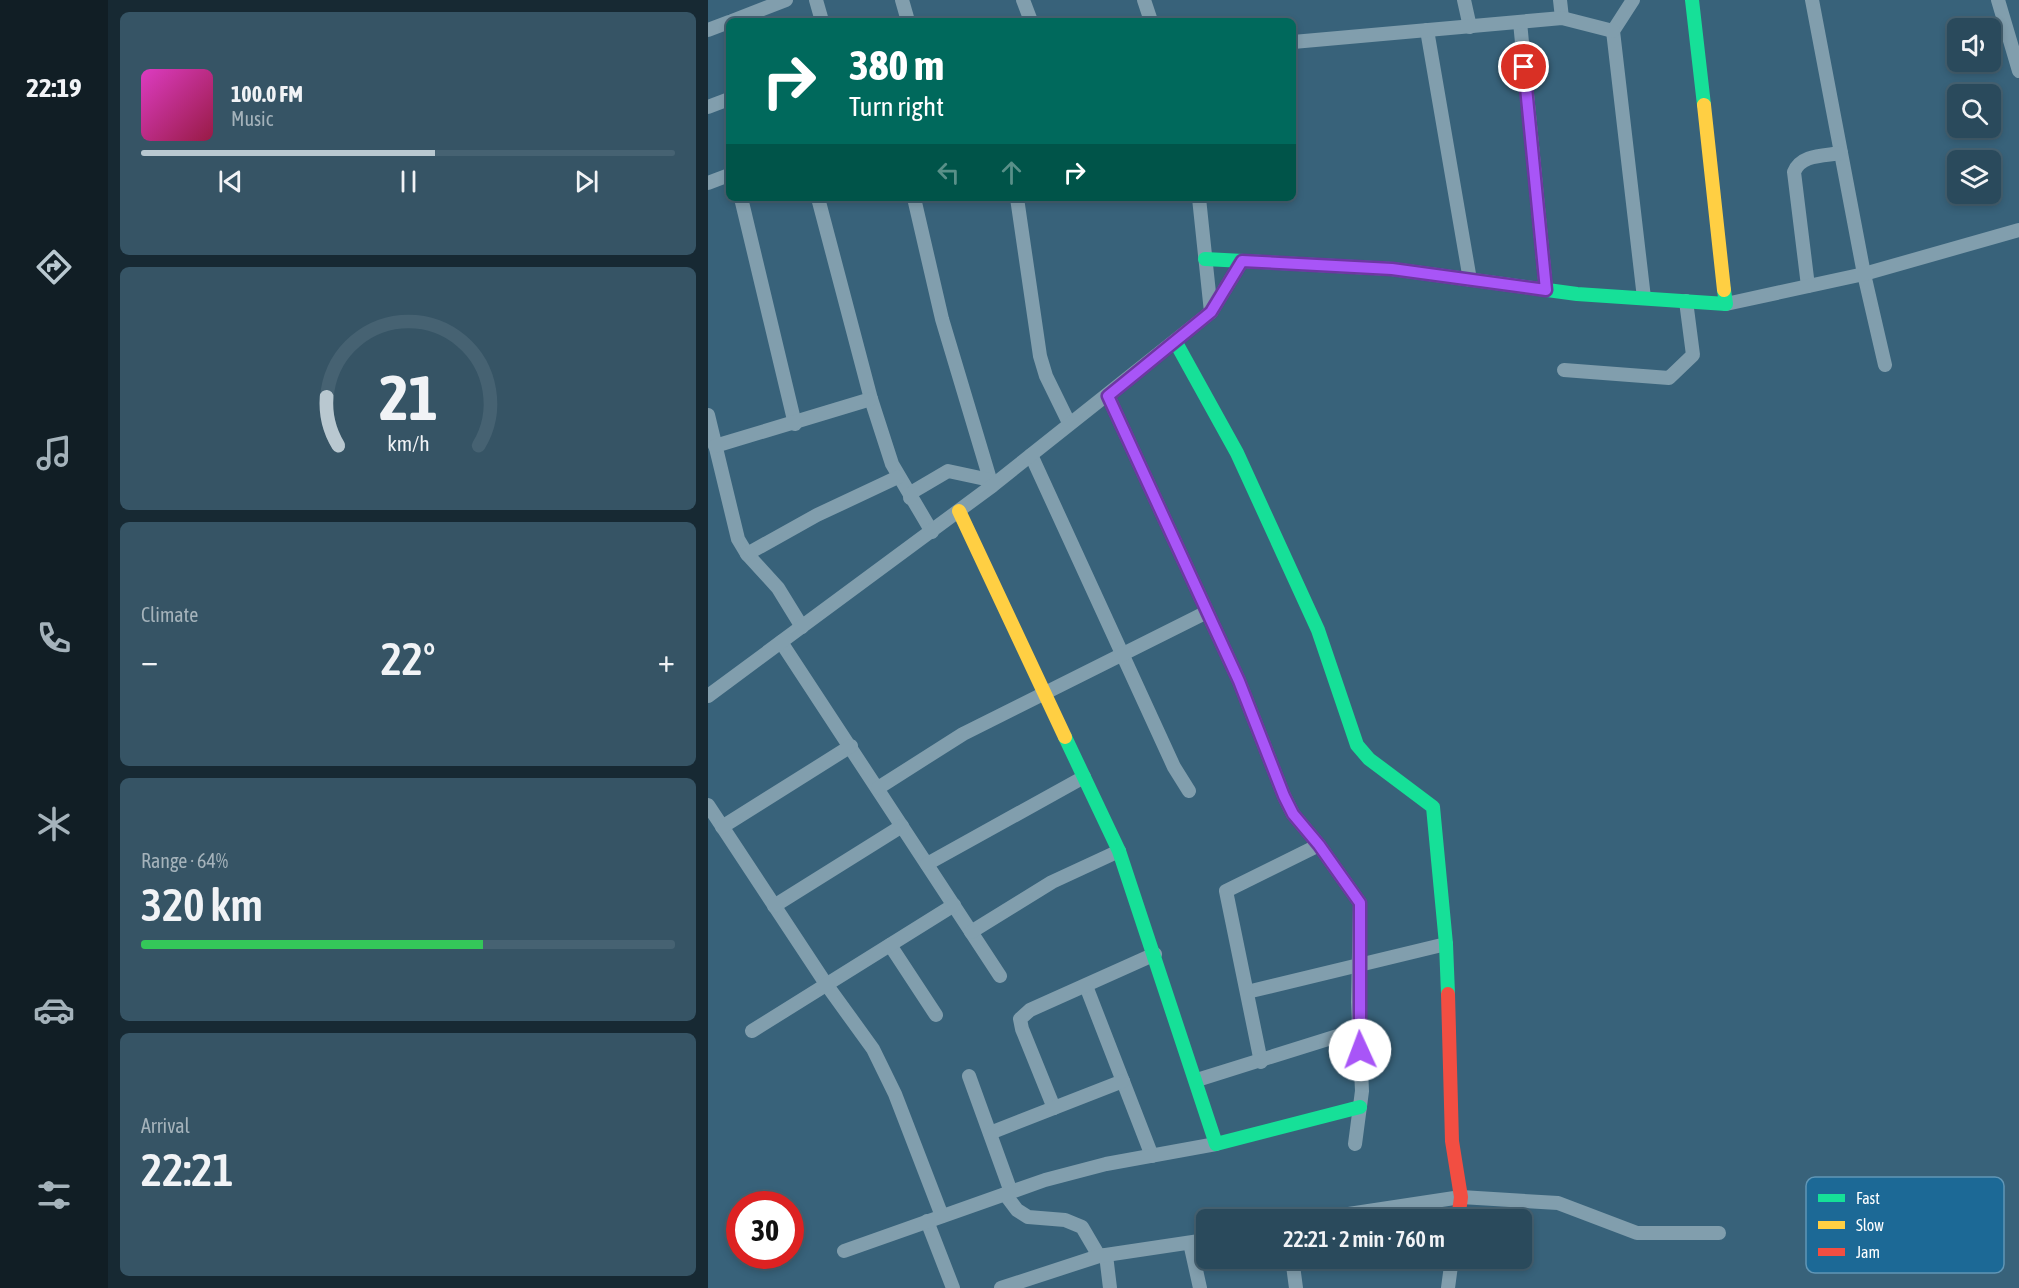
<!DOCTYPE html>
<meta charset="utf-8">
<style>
:root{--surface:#2a4a5c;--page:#365465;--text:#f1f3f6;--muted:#a5b3bb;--line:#466272;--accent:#b9c8d0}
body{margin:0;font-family:"Asap Condensed",sans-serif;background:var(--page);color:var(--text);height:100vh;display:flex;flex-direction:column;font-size:22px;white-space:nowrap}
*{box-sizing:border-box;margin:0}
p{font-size:20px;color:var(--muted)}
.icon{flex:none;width:33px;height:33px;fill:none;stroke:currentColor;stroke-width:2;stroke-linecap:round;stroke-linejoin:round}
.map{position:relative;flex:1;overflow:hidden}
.panel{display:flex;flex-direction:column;gap:12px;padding:12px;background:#172933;width:600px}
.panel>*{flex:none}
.banner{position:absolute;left:18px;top:18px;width:570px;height:183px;border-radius:9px;box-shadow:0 3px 9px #0003,0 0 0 2px var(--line);background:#00695c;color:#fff;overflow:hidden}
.tools{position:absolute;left:1239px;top:18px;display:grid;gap:12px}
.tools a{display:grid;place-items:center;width:54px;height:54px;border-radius:9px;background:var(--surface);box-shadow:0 3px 9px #0003,0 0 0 2px var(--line);font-size:30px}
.speed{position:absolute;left:18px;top:1191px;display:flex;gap:12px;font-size:30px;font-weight:700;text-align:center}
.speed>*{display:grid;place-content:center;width:78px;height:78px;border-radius:50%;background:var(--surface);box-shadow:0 3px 9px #0003,0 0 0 2px var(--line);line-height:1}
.speed .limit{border:9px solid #d22;background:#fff;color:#111}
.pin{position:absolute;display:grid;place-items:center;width:51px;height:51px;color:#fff;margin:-26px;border:3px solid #fff;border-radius:50%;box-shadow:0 2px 6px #0007}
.me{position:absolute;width:66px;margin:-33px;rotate:358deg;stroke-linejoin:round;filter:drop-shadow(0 0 4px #0008)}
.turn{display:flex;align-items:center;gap:21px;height:126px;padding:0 24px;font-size:27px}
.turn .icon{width:78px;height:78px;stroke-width:2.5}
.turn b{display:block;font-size:42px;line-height:51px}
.lanes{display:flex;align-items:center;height:57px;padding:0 24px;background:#0003;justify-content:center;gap:30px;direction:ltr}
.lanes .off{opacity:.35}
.big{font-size:45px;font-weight:600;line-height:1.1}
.panel .tile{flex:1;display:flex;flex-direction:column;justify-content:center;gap:9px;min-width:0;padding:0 21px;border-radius:9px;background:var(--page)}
.panel .dial{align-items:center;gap:0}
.dial svg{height:156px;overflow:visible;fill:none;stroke:var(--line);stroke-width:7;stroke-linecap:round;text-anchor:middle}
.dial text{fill:var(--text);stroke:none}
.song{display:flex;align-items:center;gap:18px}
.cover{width:72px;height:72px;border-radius:9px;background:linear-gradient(135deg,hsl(310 70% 55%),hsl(340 70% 35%))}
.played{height:6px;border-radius:3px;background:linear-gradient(90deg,var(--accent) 55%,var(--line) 55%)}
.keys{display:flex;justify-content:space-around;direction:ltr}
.heat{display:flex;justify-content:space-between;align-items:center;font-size:33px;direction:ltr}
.charge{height:9px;border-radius:4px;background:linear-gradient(90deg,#34c759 64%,var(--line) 0)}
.trip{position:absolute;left:488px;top:1209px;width:336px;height:60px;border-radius:9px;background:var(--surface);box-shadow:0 3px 9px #0003,0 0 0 2px var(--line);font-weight:600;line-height:60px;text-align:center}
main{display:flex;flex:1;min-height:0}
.dock{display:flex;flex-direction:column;width:108px;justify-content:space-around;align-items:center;background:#111e25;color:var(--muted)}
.dock .icon{width:42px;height:42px}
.dock .selected{color:var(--accent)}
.dock b{font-size:27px;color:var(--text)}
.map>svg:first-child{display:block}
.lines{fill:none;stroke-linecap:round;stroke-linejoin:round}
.street{stroke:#819ead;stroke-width:14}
.fast{stroke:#16e098;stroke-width:14}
.slow{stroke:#ffcf43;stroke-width:14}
.jam{stroke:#f24e42;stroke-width:14}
.route-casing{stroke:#6d37a1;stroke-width:15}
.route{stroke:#a855f7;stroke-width:10}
.key{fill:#1c6996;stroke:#6096b6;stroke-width:1.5}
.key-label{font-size:16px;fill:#fff}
</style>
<main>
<nav class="dock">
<b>22:19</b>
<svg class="icon selected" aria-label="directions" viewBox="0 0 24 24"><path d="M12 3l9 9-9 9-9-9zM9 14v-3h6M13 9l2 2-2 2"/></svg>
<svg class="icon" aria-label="music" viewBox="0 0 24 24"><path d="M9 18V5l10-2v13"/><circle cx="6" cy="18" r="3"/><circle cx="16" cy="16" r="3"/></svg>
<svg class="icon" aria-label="phone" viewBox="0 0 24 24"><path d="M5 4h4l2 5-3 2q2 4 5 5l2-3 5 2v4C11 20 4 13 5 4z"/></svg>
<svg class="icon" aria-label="climate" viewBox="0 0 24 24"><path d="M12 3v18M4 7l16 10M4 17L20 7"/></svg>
<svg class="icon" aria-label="car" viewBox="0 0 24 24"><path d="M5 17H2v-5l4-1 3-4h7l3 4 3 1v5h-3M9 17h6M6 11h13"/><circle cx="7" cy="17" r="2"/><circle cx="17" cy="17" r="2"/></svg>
<svg class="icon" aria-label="filters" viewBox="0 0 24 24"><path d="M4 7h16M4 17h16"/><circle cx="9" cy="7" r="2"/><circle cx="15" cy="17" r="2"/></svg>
</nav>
<section class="panel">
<div class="tile">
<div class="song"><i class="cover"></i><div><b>100.0 FM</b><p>Music</p></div></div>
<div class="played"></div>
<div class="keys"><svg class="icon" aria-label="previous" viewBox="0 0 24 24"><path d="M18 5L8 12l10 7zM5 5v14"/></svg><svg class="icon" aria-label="pause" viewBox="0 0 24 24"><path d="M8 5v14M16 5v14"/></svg><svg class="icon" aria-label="next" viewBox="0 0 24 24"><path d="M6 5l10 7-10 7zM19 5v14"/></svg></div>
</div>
<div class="tile dial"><svg viewBox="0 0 100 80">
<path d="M14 69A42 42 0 1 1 86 69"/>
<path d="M14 69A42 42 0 0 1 8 44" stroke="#b9c8d0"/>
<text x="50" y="56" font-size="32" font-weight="700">21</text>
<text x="50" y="72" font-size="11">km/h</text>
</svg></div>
<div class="tile"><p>Climate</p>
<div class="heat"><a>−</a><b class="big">22°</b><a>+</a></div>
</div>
<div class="tile"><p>Range · 64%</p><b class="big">320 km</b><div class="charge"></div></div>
<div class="tile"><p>Arrival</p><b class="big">22:21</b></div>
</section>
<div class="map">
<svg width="1311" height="1288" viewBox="0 0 1311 1288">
<rect width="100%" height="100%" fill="#38627a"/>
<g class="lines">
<g class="street">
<path d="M108,0L114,21"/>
<path d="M194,0L200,21"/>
<path d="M315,0L323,21"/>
<path d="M436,0L443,21"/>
<path d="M756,0L762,27"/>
<path d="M852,0L854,18"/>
<path d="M925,0L905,31L936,298"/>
<path d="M1104,0L1156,274L1177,365"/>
<path d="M1290,0L1311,71"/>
<path d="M24,21L78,0"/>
<path d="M812,22L838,290"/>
<path d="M0,30L21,22"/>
<path d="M719,30L762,280"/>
<path d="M585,42L854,18L905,31"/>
<path d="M0,107L21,99"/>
<path d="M0,183L21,175"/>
<path d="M33,198L87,424"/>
<path d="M110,198L163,399L184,464L224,532"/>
<path d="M206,198L234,319L284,486"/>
<path d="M309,198L332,356L338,376L361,423"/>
<path d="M1100,286L1086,172C1093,154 1116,156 1133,153"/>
<path d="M1018,304L1156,274L1311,230"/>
<path d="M503,312L534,261"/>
<path d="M856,370L961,378L985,355L978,301"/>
<path d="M400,396L531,681L576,796L585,814L611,845L652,903L650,1002L654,1091L647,1144"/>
<path d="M0,415L30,539L39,554L70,588L94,627"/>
<path d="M7,446L163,399"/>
<path d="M323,455L466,767L481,791"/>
<path d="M202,498L206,491L240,471L282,480"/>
<path d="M39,554L109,515L190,477"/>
<path d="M73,642L292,976"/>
<path d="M0,696L284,486L503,312L491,198"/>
<path d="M170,788L255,734L499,612"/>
<path d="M0,805L118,984L165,1049L187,1094L234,1216"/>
<path d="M14,827L143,746"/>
<path d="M219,864L376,777"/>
<path d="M66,906L194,826"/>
<path d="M263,932L344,882L411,851"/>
<path d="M182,945L228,1015"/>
<path d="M378,986L444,1156"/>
<path d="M539,992L738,944"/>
<path d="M44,1031L246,905"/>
<path d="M553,1062L518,891L611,845"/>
<path d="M261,1076L303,1192"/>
<path d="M489,1080L652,1029"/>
<path d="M346,1108L314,1029L312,1019L322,1010L447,954"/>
<path d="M282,1133L415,1081"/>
<path d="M297,1194L309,1210L320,1217L357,1220L374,1227L391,1256"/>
<path d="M601,1220L753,1197L850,1203L929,1233H1011"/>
<path d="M219,1221L245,1288"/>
<path d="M482,1243L492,1288"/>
<path d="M136,1251L337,1180L398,1164L508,1144"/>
<path d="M398,1255L402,1288"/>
<path d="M584,1258L588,1288"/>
<path d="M293,1288L391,1256L498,1240"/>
<path d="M740,1288L744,1258"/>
</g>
<g class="fast">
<path d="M984,0L996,105"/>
<path d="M497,259L684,269L869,294L1018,304L1016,290"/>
<path d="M467,341L529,453L610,630L649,745L661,759L725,807L738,944L740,994"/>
<path d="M357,737L411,851L508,1144L652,1107"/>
</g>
<g class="slow">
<path d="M996,105L1016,290"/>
<path d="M251,511L357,737"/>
</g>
<path class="jam" d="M740,994L744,1141L753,1197L750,1220"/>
</g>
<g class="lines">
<defs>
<path id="route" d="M652,1050V903L611,845L585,814L576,796L531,681L400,396L503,312L534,261L684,269L838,290L816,67"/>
</defs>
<use href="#route" class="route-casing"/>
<use href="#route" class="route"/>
</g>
<rect x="1098" y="1177" width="198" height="96" rx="9" class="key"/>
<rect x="1110" y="1194" width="27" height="8" fill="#16e098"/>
<rect x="1110" y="1221" width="27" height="8" fill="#ffcf43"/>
<rect x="1110" y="1248" width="27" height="8" fill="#f24e42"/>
<g class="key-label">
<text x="1148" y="1204">Fast</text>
<text x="1148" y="1231">Slow</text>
<text x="1148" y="1258">Jam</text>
</g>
</svg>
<div class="tools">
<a><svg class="icon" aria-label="sound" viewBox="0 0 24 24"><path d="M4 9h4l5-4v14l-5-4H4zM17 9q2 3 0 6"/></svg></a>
<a><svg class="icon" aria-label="search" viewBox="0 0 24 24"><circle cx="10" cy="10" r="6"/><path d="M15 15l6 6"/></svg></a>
<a><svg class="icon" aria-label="layers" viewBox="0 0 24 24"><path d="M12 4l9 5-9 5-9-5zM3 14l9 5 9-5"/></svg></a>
</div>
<div class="speed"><div class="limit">30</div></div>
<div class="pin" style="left:816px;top:67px;background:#d93025"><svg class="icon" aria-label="arrive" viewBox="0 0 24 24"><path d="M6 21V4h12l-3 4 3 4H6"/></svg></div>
<svg class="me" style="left:652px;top:1050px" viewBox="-20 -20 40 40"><circle r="19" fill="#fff"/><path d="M0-13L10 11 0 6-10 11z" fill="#a855f7"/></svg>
<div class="trip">22:21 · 2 min · 760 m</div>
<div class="banner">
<div class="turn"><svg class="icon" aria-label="right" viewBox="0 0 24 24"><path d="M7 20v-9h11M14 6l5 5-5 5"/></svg><div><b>380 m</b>Turn right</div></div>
<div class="lanes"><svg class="icon off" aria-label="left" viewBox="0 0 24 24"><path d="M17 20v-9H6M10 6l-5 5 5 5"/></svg><svg class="icon off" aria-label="ahead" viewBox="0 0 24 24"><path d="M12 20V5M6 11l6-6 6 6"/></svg><svg class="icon" aria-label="right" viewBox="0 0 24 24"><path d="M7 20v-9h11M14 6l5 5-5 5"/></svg></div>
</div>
</div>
</main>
